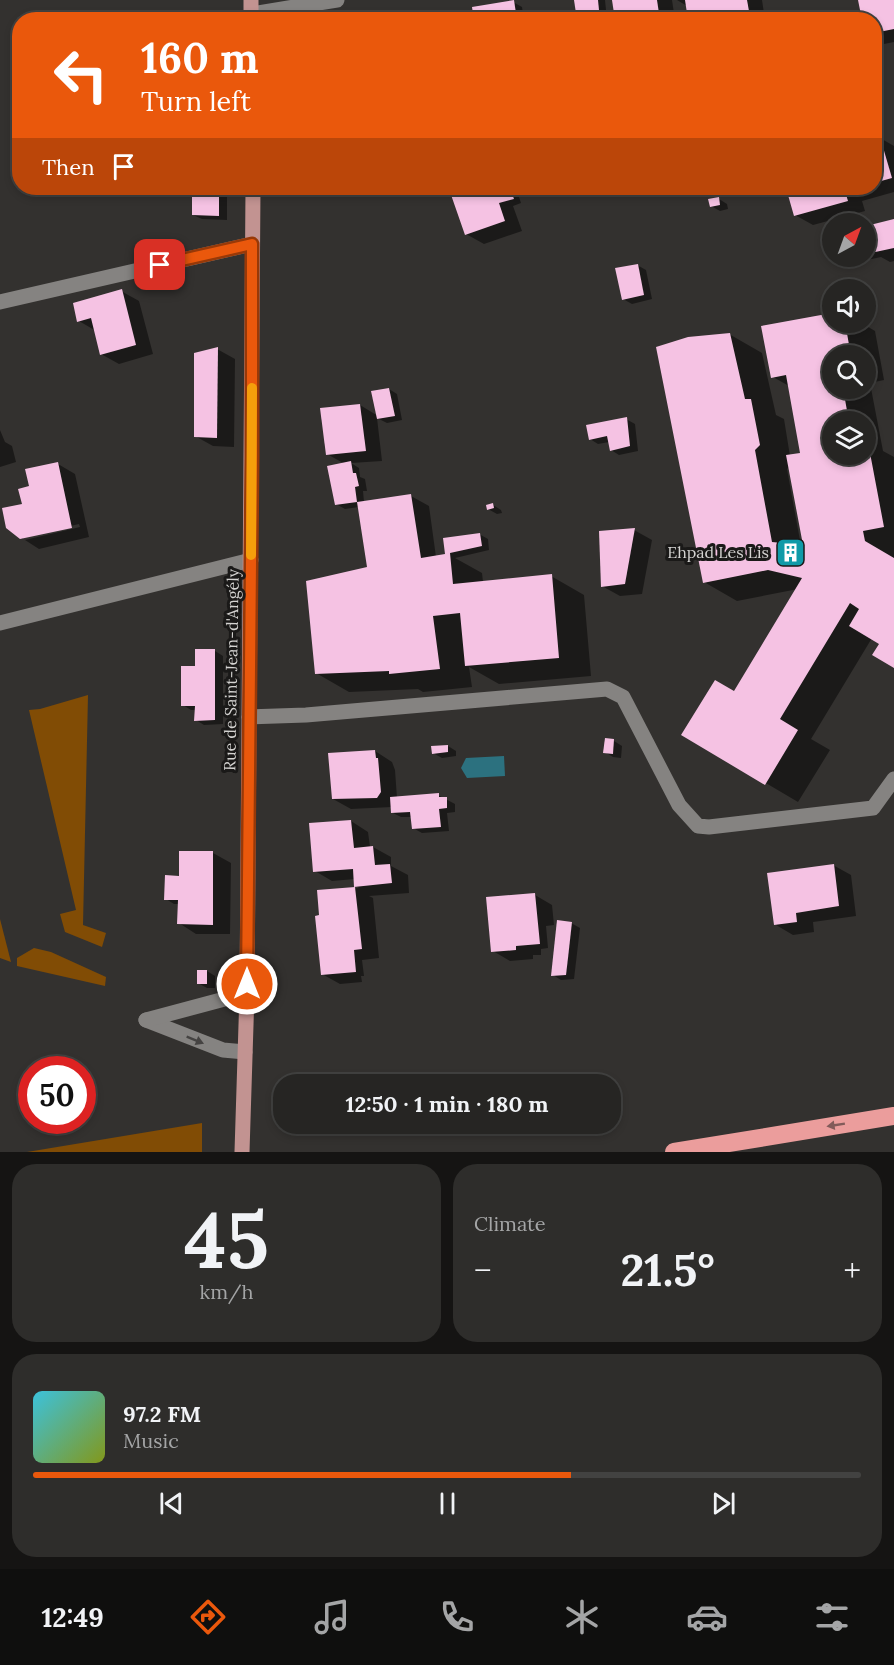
<!DOCTYPE html>
<meta charset="utf-8">
<style>
:root{--surface:#262523;--page:#2e2d2b;--text:#f1f3f6;--muted:#a4a5a6;--line:#424241;--accent:#ea580c}
body{margin:0;font-family:Lora,serif;background:var(--page);color:var(--text);height:100vh;display:flex;flex-direction:column;font-size:22px;white-space:nowrap}
*{box-sizing:border-box;margin:0}
p{font-size:20px;color:var(--muted)}
.icon{flex:none;width:33px;height:33px;fill:none;stroke:currentColor;stroke-width:2;stroke-linecap:round;stroke-linejoin:round}
.map{position:relative;height:1152px;overflow:hidden}
.side{display:flex;flex-direction:column;gap:12px;padding:12px;background:#151413;flex:1}
.side>*{flex:none}
.hud{position:absolute;left:12px;top:12px;width:870px;height:183px;border-radius:24px;box-shadow:0 3px 9px #0003,0 0 0 2px var(--line);background:#ea580c;color:#fff;overflow:hidden}
.needle{width:39px;rotate:41deg}
.fabs{position:absolute;left:822px;top:213px;display:grid;gap:12px}
.fabs a{display:grid;place-items:center;width:54px;height:54px;border-radius:50%;background:var(--surface);box-shadow:0 3px 9px #0003,0 0 0 2px var(--line);font-size:30px}
.speed{position:absolute;left:18px;top:1056px;display:flex;gap:12px;font-size:30px;font-weight:700;text-align:center}
.speed>*{display:grid;place-content:center;width:78px;height:78px;border-radius:50%;background:var(--surface);box-shadow:0 3px 9px #0003,0 0 0 2px var(--line);line-height:1}
.speed .limit{border:9px solid #d22;background:#fff;color:#111}
.pin{position:absolute;display:grid;place-items:center;width:51px;height:51px;color:#fff;margin:-26px;border-radius:12px;box-shadow:0 3px 9px #0006}
.me{position:absolute;width:66px;margin:-33px;rotate:0deg;stroke-linejoin:round;filter:drop-shadow(0 0 4px #0008)}
.turn{display:flex;align-items:center;gap:21px;height:126px;padding:0 30px;font-size:27px}
.turn .icon{width:78px;height:78px;stroke-width:2.5}
.turn b{display:block;font-size:42px;line-height:51px}
.then{display:flex;align-items:center;height:57px;padding:0 30px;background:#0003;gap:12px;font-size:22px}
.big{font-size:45px;font-weight:700;line-height:1.1}
.side .widget{flex:1;display:flex;flex-direction:column;justify-content:center;gap:9px;min-width:0;padding:0 21px;border-radius:24px;background:var(--page)}
.side .dial{align-items:center;gap:0}
.dial b{font-size:78px;line-height:1}
.song{display:flex;align-items:center;gap:18px}
.cover{width:72px;height:72px;border-radius:9px;background:linear-gradient(135deg,hsl(190 70% 55%),hsl(70 70% 35%))}
.played{height:6px;border-radius:3px;background:linear-gradient(90deg,var(--accent) 65%,var(--line) 65%)}
.keys{display:flex;justify-content:space-around;direction:ltr}
.heat{display:flex;justify-content:space-between;align-items:center;font-size:33px;direction:ltr}
.side .tiles{flex:1;display:grid;gap:12px;grid-template-columns:1fr 1fr}
.widget:last-child{grid-column:span 2}
.trip{position:absolute;left:273px;top:1074px;width:348px;height:60px;border-radius:24px;background:var(--surface);box-shadow:0 3px 9px #0003,0 0 0 2px var(--line);font-weight:700;line-height:60px;text-align:center}
.menu{display:flex;height:96px;justify-content:space-around;align-items:center;background:#0f0f0e;color:var(--muted)}
.menu .icon{width:42px;height:42px}
.menu .selected{color:var(--accent)}
.menu b{font-size:27px;color:var(--text)}
.map>svg:first-child{display:block}
.green{fill:#814c05}
.water{fill:#2c717f}
.shadow{fill:#0007;fill-rule:evenodd}
.building{fill:#f5c2e3}
.lines{fill:none;stroke-linecap:round;stroke-linejoin:round}
.minor{stroke:#858381;stroke-width:15}
.major{stroke:#c29391;stroke-width:15}
.highway{stroke:#eb9d9c;stroke-width:18}
.oneway{fill:#454342}
.oneway2{fill:#825b5a}
.route-casing{stroke:#983908;stroke-width:15}
.route{stroke:#ea580c;stroke-width:10}
.slow{stroke:#f59e0b;stroke-width:10}
.labels{text-anchor:middle;dominant-baseline:central;stroke-width:6;stroke-linejoin:round;paint-order:stroke}
.poi-label{font-size:16px;fill:#d4d3d1;stroke:#1a1918;text-anchor:end}
.street-label{font-size:16px;fill:#d4d3d1;stroke:#1a1918}
</style>
<div class="map">
<svg width="894" height="1152" viewBox="0 0 894 1152">
<rect width="100%" height="100%" fill="#33312f"/>
<g class="green">
<path d="M88,695L83,925L106,933L102,947L65,932L60,914L76,910L29,710L40,709Z"/>
<path d="M0,919L11,962L0,958Z"/>
<path d="M34,948L51,952L106,977L105,986L17,966V958Z"/>
<path d="M202,1123V1152H27Z"/>
</g>
<path class="water" d="M504,756L505,776L467,778L461,768L466,758Z"/>
<g class="shadow">
<path d="M576,0H605L607,20H578Z"/>
<path d="M613,0H672L675,20H617Z"/>
<path d="M677,0H762L765,20H690L687,6Z"/>
<path d="M859,0H894V42L884,44L874,38V20Z"/>
<path d="M513,2L522,7L524,20H476Z"/>
<path d="M880,138L894,146V192L862,201L865,211L813,225L795,215L788,188H874V140Z"/>
<path d="M194,188H227V220L202,219L193,215Z"/>
<path d="M455,188H516L521,203L513,206L522,231L484,244L466,234Z"/>
<path d="M719,199L727,204L728,209L720,211L711,206Z"/>
<path d="M894,221V261L890,262L881,257L867,260L861,256H866V227Z"/>
<path d="M637,265L646,270L652,299L632,304L623,299Z"/>
<path d="M121,291L139,301L153,354L119,364L101,354L96,331L79,321Z"/>
<path d="M832,314V322H860L875,331L884,380L870,383L883,451L894,457V667L882,643L872,638L811,739L830,750L798,802L683,734L734,693L798,589L737,601L704,582L729,334L762,353L776,415L784,419L790,456L802,454L789,386L773,377L763,327ZM832,356H866V388H832ZM832,422H866V454H832ZM790,466L805,547L801,546L787,469Z"/>
<path d="M217,349L235,359L234,447L213,446L195,436Z"/>
<path d="M389,389L397,394L402,420L387,423L377,418L382,461L351,463L359,468L360,477L365,479L367,491H363L364,502L411,496L429,506L436,557L447,555L479,534L488,539L489,550L455,558L482,573L483,582L551,576L584,595L591,676L499,684L469,667L472,687L423,692L418,689L349,692L316,673L369,568L359,507L345,509L336,504L345,464L327,454L360,405L378,416Z"/>
<path d="M626,419L635,424L638,451L619,455L611,450L609,442L598,444L590,439Z"/>
<path d="M0,430L5,442L12,446L16,462L0,467Z"/>
<path d="M58,464L75,474L89,537L39,549L25,540L80,527L79,524L23,537V539L7,528L24,505L31,487Z"/>
<path d="M493,505L501,510L502,513L497,514L488,509Z"/>
<path d="M634,530L652,540L642,594L620,596L602,586Z"/>
<path d="M215,651L223,656V724L204,725L196,720V710H191L183,705L196,668Z"/>
<path d="M614,741L622,746L621,758L613,757L605,752Z"/>
<path d="M448,746L456,751V756L442,758L433,753Z"/>
<path d="M375,751L392,762L395,770L397,798L438,795L455,804V812L447,813L449,831L422,833L413,828L412,817H401L393,813L392,807L351,809L333,799Z"/>
<path d="M351,821L368,832L370,847H373L391,857V866L408,875L409,893L369,896L373,898L379,958L362,960L364,976H361L362,982L340,984L322,974L319,892L359,888L356,886L355,879L332,881L315,871Z"/>
<path d="M181,853H213L231,863L230,934H196L179,923V904H174L166,899L180,877Z"/>
<path d="M833,865L851,875L856,916L813,922L814,932L793,935L776,925Z"/>
<path d="M535,895L552,905L554,925L546,926L548,948L541,949V955H533V959L510,961L493,951Z"/>
<path d="M571,923L580,928L574,979L561,980L553,975Z"/>
<path d="M207,971L215,976V988H207L198,983Z"/>
</g>
<g class="building">
<path d="M514,0L517,20H474L472,7Z"/>
<path d="M574,0H598L600,20H577Z"/>
<path d="M612,0H657L660,20H615Z"/>
<path d="M685,0H747L749,11L688,20Z"/>
<path d="M858,0H894V29L874,33V20H862Z"/>
<path d="M880,137L892,178L874,183V138Z"/>
<path d="M192,188H219V216L192,215Z"/>
<path d="M453,188H510L514,199L499,203L505,221L465,235L449,189Z"/>
<path d="M786,188H857L845,191L848,201L794,216Z"/>
<path d="M719,197L720,205L710,207L708,199Z"/>
<path d="M894,219V248L866,254V226Z"/>
<path d="M638,264L644,295L622,300L615,268Z"/>
<path d="M122,289L136,345L100,355L91,318L77,322L73,303Z"/>
<path d="M832,313V322H845L851,356H832V388H843L849,422H832V454H866L867,437L884,527L863,531L865,541L894,558V668L872,655L879,644L849,626L859,609L850,603L780,719L798,730L765,785L681,735L715,680L734,691L802,578L768,570L703,583L656,347L688,337L730,333L745,399H751L760,445L755,450L772,542L803,545L786,455L800,453L786,375L771,378L761,326Z"/>
<path d="M218,347L217,438L194,437V353Z"/>
<path d="M389,388L395,416L377,419L371,391Z"/>
<path d="M360,404L366,451L326,455L320,408Z"/>
<path d="M627,417L630,446L610,451L607,436L589,440L586,425Z"/>
<path d="M351,461L353,473H356L359,486L355,487L357,502L335,505L327,466Z"/>
<path d="M58,462L72,528L20,539L6,528L2,508L22,504L18,489L29,486L25,469Z"/>
<path d="M411,494L421,558L445,554L443,538L480,533L482,546L450,553L453,584L552,574L559,658L465,666L460,613L433,616L440,669L389,674V671L315,674L306,581L367,567L357,502Z"/>
<path d="M493,503L494,508L487,510L486,505Z"/>
<path d="M635,528L625,584L601,587L599,531Z"/>
<path d="M195,649H215V720L194,721L195,706H181V666H195Z"/>
<path d="M605,738L614,739L613,754L603,753Z"/>
<path d="M448,745V752L432,754L431,746Z"/>
<path d="M375,750L376,758H378L381,792L377,798L332,799L328,753Z"/>
<path d="M439,793V797H447V808L439,809L441,827L412,829L410,812L391,813L390,797Z"/>
<path d="M351,820L354,848L373,846L375,865L390,864L392,883L354,887L353,869L313,872L309,823Z"/>
<path d="M179,851H213V925L177,924L178,900H164L165,875L179,876Z"/>
<path d="M834,864L839,906L796,913L797,922L774,925L767,873Z"/>
<path d="M355,887L362,949L354,950L356,972L321,975L315,916L319,915L317,890Z"/>
<path d="M535,893L540,944L516,946V950L491,952L486,897Z"/>
<path d="M557,920L572,922L568,958L566,975L551,976Z"/>
<rect x="197" y="970" width="10" height="14"/>
</g>
<g class="lines">
<g class="minor">
<path d="M251,14L337,0"/>
<path d="M0,302L252,244"/>
<path d="M0,623L251,560"/>
<path d="M249,717L306,715L607,689L623,697L679,805L698,826L709,827L873,808L894,779"/>
<path d="M146,1020L223,1050L245,1052"/>
<path d="M146,1020L247,993"/>
</g>
<g class="major">
<path d="M251,20V0"/>
<path d="M242,1152L247,993L253,188"/>
</g>
<path class="highway" d="M674,1152L894,1116"/>
</g>
<defs><path id="oneway-solid" d="M-6-.8H1V-3.2L6.5 0L1 3.2V.8H-6Z" transform="scale(1.5)"/></defs>
<use class="oneway" href="#oneway-solid" transform="translate(195 1040) rotate(22)"/>
<use class="oneway2" href="#oneway-solid" transform="translate(836 1125) rotate(171)"/>
<g class="lines">
<defs>
<path id="route" d="M160,265L252,244V457L247,984"/>
</defs>
<use href="#route" class="route-casing"/>
<use href="#route" class="route"/>
<path class="slow" d="M251,555L252,388"/>
</g>
<defs>
<symbol id="building-square" viewBox="-11 -11 22 22"><rect x="-9" y="-9" width="18" height="18" rx="4" fill="#0f9aa8" stroke="#1a1918"/><path d="M-4-6H4V6H1V3H-1V6H-4ZM-2.5-4.3h1.7v1.8h-1.7ZM.8-4.3h1.7v1.8H.8ZM-2.5-1h1.7V.8h-1.7ZM.8-1h1.7V.8H.8Z" fill="#fff"/></symbol>
</defs>
<g fill-rule="evenodd">
<use href="#building-square" x="774" y="536" width="33" height="33"/>
</g>
<g class="labels">
<g class="poi-label">
<text x="769" y="552">Ehpad Les Lis</text>
</g>
<g class="street-label">
<text transform="translate(231 670) rotate(-89)">Rue de Saint-Jean-d'Angély</text>
</g>
</g>
</svg>
<div class="fabs">
<a><svg class="needle" viewBox="-14 -14 28 28"><path d="M0-13l5 13h-10z" fill="#e53935"/><path d="M0 13l5-13h-10z" fill="#a4a5a6"/></svg></a>
<a><svg class="icon" aria-label="sound" viewBox="0 0 24 24"><path d="M4 9h4l5-4v14l-5-4H4zM17 9q2 3 0 6"/></svg></a>
<a><svg class="icon" aria-label="search" viewBox="0 0 24 24"><circle cx="10" cy="10" r="6"/><path d="M15 15l6 6"/></svg></a>
<a><svg class="icon" aria-label="layers" viewBox="0 0 24 24"><path d="M12 4l9 5-9 5-9-5zM3 14l9 5 9-5"/></svg></a>
</div>
<div class="speed"><div class="limit">50</div></div>
<div class="pin" style="left:160px;top:265px;background:#d93025"><svg class="icon" aria-label="arrive" viewBox="0 0 24 24"><path d="M6 21V4h12l-3 4 3 4H6"/></svg></div>
<svg class="me" style="left:247px;top:984px" viewBox="-20 -20 40 40"><circle r="17" fill="#ea580c" stroke="#fff" stroke-width="3"/><path d="M0-11L8 9 0 5-8 9z" fill="#fff"/></svg>
<div class="trip">12:50 · 1 min · 180 m</div>
<div class="hud">
<div class="turn"><svg class="icon" aria-label="left" viewBox="0 0 24 24"><path d="M17 20v-9H6M10 6l-5 5 5 5"/></svg><div><b>160 m</b>Turn left</div></div>
<div class="then">Then<svg class="icon" aria-label="arrive" viewBox="0 0 24 24"><path d="M6 21V4h12l-3 4 3 4H6"/></svg></div>
</div>
</div>
<section class="side">
<div class="tiles">
<div class="widget dial"><b>45</b><p>km/h</p></div>
<div class="widget"><p>Climate</p>
<div class="heat"><a>−</a><b class="big">21.5°</b><a>+</a></div>
</div>
<div class="widget">
<div class="song"><i class="cover"></i><div><b>97.2 FM</b><p>Music</p></div></div>
<div class="played"></div>
<div class="keys"><svg class="icon" aria-label="previous" viewBox="0 0 24 24"><path d="M18 5L8 12l10 7zM5 5v14"/></svg><svg class="icon" aria-label="pause" viewBox="0 0 24 24"><path d="M8 5v14M16 5v14"/></svg><svg class="icon" aria-label="next" viewBox="0 0 24 24"><path d="M6 5l10 7-10 7zM19 5v14"/></svg></div>
</div>
</div>
</section>
<nav class="menu">
<b>12:49</b>
<svg class="icon selected" aria-label="directions" viewBox="0 0 24 24"><path d="M12 3l9 9-9 9-9-9zM9 14v-3h6M13 9l2 2-2 2"/></svg>
<svg class="icon" aria-label="music" viewBox="0 0 24 24"><path d="M9 18V5l10-2v13"/><circle cx="6" cy="18" r="3"/><circle cx="16" cy="16" r="3"/></svg>
<svg class="icon" aria-label="phone" viewBox="0 0 24 24"><path d="M5 4h4l2 5-3 2q2 4 5 5l2-3 5 2v4C11 20 4 13 5 4z"/></svg>
<svg class="icon" aria-label="climate" viewBox="0 0 24 24"><path d="M12 3v18M4 7l16 10M4 17L20 7"/></svg>
<svg class="icon" aria-label="car" viewBox="0 0 24 24"><path d="M5 17H2v-5l4-1 3-4h7l3 4 3 1v5h-3M9 17h6M6 11h13"/><circle cx="7" cy="17" r="2"/><circle cx="17" cy="17" r="2"/></svg>
<svg class="icon" aria-label="filters" viewBox="0 0 24 24"><path d="M4 7h16M4 17h16"/><circle cx="9" cy="7" r="2"/><circle cx="15" cy="17" r="2"/></svg>
</nav>
